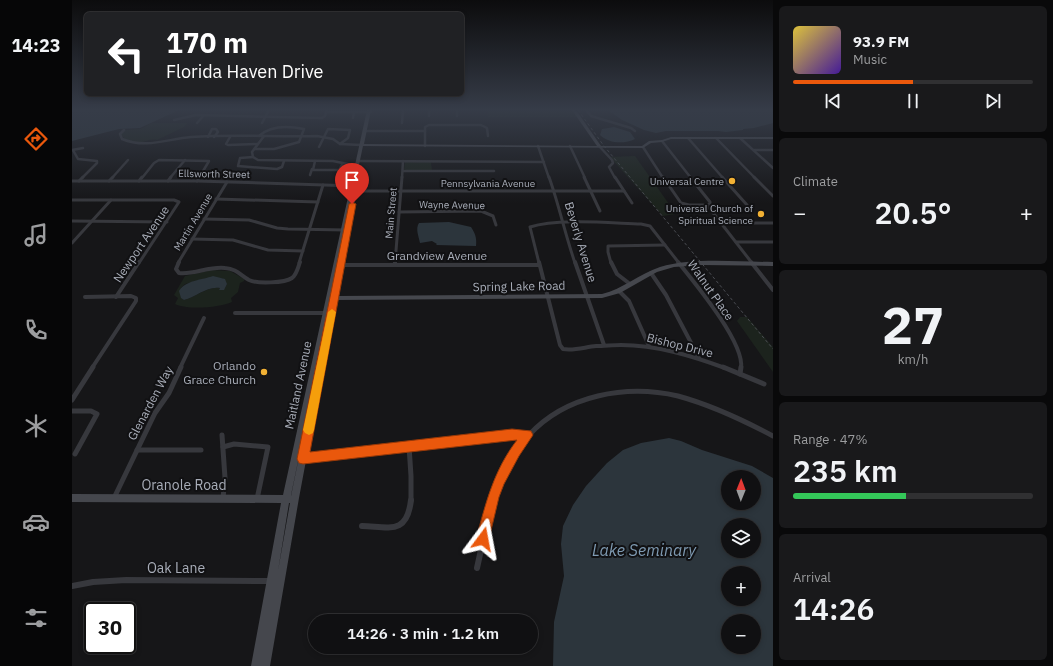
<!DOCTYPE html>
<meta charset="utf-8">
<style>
:root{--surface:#101012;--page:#19191b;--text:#f1f3f6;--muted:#9c9d9f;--line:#303032;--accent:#ea580c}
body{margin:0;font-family:"IBM Plex Sans",sans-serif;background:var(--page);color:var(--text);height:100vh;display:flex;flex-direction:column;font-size:15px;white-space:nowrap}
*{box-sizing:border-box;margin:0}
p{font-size:13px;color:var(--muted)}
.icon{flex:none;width:22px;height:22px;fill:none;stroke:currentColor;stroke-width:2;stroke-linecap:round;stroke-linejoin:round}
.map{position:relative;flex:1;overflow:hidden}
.panel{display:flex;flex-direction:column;gap:6px;padding:6px;background:#09090a;width:280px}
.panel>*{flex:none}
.banner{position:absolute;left:12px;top:12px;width:380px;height:84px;border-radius:6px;box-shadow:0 2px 6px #0003,0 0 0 1px var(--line);background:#202124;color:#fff;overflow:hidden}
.needle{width:26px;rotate:1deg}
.buttons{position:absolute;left:649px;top:470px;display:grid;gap:8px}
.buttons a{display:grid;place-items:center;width:40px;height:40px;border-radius:50%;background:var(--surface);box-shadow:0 2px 6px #0003,0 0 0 1px var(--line);font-size:20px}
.speed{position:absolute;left:12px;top:602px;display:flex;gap:8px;font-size:20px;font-weight:700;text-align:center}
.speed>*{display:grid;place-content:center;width:52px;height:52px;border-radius:50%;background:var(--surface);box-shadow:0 2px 6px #0003,0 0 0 1px var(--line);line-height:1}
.speed .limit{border:2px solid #111;border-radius:6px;background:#fff;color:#111}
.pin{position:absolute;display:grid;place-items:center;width:34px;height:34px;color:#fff;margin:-41px -17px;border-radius:50% 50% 50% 0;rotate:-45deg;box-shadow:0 0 4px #0007}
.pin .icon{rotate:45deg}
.me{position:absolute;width:44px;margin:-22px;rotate:13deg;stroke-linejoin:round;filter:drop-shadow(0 0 3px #0008)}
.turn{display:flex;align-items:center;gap:14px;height:84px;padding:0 16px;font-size:18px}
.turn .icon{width:52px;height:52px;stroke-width:2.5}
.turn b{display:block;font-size:28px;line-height:34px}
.big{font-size:30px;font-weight:600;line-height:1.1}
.panel .card{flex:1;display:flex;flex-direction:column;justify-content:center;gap:6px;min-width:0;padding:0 14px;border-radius:6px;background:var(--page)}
.panel .dial{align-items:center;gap:0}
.dial b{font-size:52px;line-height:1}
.song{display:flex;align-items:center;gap:12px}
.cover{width:48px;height:48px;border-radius:6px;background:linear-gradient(135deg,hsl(50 70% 55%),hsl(260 70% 35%))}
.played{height:4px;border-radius:2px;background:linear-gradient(90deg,var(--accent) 50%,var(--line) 50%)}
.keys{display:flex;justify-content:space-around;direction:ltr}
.heat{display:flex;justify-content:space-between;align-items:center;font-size:22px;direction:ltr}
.charge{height:6px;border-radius:3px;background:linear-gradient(90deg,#34c759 47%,var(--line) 0)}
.trip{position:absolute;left:236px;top:614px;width:230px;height:40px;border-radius:20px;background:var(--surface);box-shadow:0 2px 6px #0003,0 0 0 1px var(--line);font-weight:600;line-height:40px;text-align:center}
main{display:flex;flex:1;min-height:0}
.tab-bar{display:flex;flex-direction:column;width:72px;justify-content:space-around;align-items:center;background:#060607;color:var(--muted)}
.tab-bar .icon{width:28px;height:28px}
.tab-bar .selected{color:var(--accent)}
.tab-bar b{font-size:18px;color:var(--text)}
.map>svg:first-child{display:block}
.green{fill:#1c231d;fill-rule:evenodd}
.water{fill:#2c353c;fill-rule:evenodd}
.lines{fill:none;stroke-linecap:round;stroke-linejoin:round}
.street-far4{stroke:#37383d;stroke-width:2.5}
.street-far3{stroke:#37383d;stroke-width:3}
.street-far2{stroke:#37383d;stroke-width:4}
.street-far1{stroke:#37383d;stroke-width:5}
.street{stroke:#37383d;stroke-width:6}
.secondary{fill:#45474d;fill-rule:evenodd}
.rail{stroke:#4a4c52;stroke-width:1;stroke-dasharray:3 2.5;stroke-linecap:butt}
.route{fill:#ea580c;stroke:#983908}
.slow{fill:#f59e0b}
.poi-dot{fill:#f2b134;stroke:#111113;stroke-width:1.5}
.labels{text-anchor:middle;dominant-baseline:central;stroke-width:4;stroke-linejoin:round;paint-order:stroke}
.far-street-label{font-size:10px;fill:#a8adb8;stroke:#111113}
.far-poi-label{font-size:10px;fill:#a8adb8;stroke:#111113;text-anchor:end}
.street-label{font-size:12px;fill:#a8adb8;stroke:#111113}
.poi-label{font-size:12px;fill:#a8adb8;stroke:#111113;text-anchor:end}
.near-street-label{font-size:14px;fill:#a8adb8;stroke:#111113}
.near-water-label{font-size:16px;font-style:italic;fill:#7f9bb3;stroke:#111113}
</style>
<main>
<nav class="tab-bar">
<b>14:23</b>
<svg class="icon selected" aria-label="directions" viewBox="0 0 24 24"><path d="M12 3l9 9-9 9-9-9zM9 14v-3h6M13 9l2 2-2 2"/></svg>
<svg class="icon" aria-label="music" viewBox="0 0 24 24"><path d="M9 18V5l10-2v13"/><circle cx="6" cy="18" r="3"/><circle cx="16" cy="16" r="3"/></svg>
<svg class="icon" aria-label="phone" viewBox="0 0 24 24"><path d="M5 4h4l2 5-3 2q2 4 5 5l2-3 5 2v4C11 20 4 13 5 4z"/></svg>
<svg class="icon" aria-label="climate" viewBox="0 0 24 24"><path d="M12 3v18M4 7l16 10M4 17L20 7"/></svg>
<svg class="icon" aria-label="car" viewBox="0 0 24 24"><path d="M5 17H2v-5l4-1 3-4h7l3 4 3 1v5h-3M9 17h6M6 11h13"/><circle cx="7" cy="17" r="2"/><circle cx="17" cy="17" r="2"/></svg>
<svg class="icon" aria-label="filters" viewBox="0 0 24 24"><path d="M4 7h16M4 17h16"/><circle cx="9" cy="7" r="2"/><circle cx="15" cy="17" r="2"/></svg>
</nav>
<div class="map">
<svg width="701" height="666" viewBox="0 0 701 666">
<rect width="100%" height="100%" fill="#161618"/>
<g class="green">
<path d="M415,110H503L506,117H416Z"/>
<path d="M80,123H115L112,127L85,140C77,138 73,143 65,143C59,144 51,139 49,134L53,130L68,129Z"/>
<path d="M563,156L604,214L591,216L538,157Z"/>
<path d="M333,162H359L360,171L334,170L332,169Z"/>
<path d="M140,270L158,271L172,279V281L168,283L166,292L159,298L160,302C147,308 116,310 103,304L106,298L102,295L113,276ZM135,278H150L155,284L153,288L147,290L148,288C135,286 124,297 112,300L108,293L109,288L113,284Z"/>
<path d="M668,317H675L701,347V372L665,321Z"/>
</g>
<g class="water">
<path d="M0,110H107L68,128L47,129L0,141Z"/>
<path d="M536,110H701V123L682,128L671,129V130L654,132L646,131H594L584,133L572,130L550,120Z"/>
<path d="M542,127L558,132L563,139C553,144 537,144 528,135L530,129Z"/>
<path d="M377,222L399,227C403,233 405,238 404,246L364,245L365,244L360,241L348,243C347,237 343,229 347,223Z"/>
<path d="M141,276L153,279L155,284L152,290H147L148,288C135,286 124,297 112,300L109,298L107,291C114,280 130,280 141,276Z"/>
<path d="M597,438L609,441L630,450L680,466L701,478V666H481L482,622L492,576L489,544L491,526L501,505L514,486L535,463L551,450L569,443ZM656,477H682V503H656ZM656,525H682V551H656ZM656,573H682V599H656ZM656,621H682V647H656Z"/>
</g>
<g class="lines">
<g class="street-far4">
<path d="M357,110V116"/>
<path d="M385,110V116"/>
<path d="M514,110L519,116L559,128L563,131"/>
<path d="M254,112H299"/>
<path d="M281,118L282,112"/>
<path d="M102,120L124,115L250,118L253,116L255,110"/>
<path d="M125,123L132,115"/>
<path d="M190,123L197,110"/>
<path d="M330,123L331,110"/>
<path d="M52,130L48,134L50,139C74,149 95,139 119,137C161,134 203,137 245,136L261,139L268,144L289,145"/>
<path d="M292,131H353"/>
<path d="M192,136L180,152L181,157L186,160L261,161L285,166"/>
<path d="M136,137L140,129H144L146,132L142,137"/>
<path d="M158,137L154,144L156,145L186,144"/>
<path d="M616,138L651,178"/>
<path d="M644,138L683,178"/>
<path d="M668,138L701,168"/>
<path d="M590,141L619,178"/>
<path d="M353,146V127L357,125H409L415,128L416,136"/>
<path d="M466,146L477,178"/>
<path d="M498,146L513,178"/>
<path d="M527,146L540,160L541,163L537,167L543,178"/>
<path d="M247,147L256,129L278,130L276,138L268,144"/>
<path d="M571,147L591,178"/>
<path d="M182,149H202L227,142L232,129C217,126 199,125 187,136"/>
<path d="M0,150L11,148"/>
<path d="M1,150L6,159L25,161V163L10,178"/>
<path d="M682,150H701"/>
<path d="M181,157L168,158L166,166L205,169L210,167L212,161"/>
<path d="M243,161L241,170H267L271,163"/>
<path d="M286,161L472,162"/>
<path d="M331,171H422"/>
<path d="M238,175L240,169"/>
<path d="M40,178L56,160"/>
<path d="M70,178L82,163L87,160L137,161L127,178"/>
<path d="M98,178L113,160"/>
<path d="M330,178L331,161"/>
</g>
<g class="street-far3">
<path d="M477,177C487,205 493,234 503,263"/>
<path d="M512,177L528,211"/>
<path d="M543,177L560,203"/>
<path d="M591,177L609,203L617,205H635"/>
<path d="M618,177L638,202V204L635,205"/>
<path d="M650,177L675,205"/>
<path d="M682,177L701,196"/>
<path d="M0,181H125L284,186"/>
<path d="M7,181L11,177"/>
<path d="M37,181L41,177"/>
<path d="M67,181L70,177"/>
<path d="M96,181L99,177"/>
<path d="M125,181L128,177"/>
<path d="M279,191H552"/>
<path d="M144,199L246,202"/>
<path d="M0,200H102L107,202L67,263"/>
<path d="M635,205L680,263"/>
<path d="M327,212L409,211L421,216L424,225"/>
<path d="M132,219L177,220L205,228L216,229L274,230"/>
<path d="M0,221L95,222"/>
<path d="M649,223H701"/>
<path d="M120,239L161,240L196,250L231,251"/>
<path d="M664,242H701"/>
<path d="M0,243L39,200"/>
<path d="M106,263L155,182"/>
<path d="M227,263L251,185"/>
<path d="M323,263L330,177"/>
<path d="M467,263L458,227C486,218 538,223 569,224L578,226L607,263"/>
<path d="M539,263L536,252V246L593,245"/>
</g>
<g class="street-far2">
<path d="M107,262L104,269L107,273C122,275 137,266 153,268C165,269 168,275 177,280C185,284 213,283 220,278C225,274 226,267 228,262"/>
<path d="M467,262L488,345L491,349C502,351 513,347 524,346C532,346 541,345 549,345C585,345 620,356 653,368"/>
<path d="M503,262L532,345"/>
<path d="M539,262L545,274L558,284"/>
<path d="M606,262C622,282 673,343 669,368"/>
<path d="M679,262L701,290"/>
<path d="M265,265H467"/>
<path d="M323,265V262"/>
<path d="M579,273L594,295L627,358"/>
<path d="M547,291L557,301L577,346"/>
<path d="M13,297L59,296L64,298V301L20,368"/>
<path d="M44,297L67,262"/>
<path d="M163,313H255"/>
<path d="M108,368L132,318"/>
</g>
<g class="street-far1">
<path d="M651,367L692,384"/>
<path d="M668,374L669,367"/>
<path d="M0,400L21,367"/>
<path d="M0,411H19L25,414L3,454"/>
<path d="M150,435L153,478L151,498"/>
<path d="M337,446L339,476V501"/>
<path d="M151,447L162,444L196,447L185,499"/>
<path d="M65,450H129"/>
<path d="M229,459L440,434L455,435"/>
<path d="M42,498L83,413L97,393L109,367"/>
<path d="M420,501C428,477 439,453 457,435C494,395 554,384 606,396C639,405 671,420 701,436"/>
</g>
<g class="street">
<path d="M290,526C318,527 335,535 339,500"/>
<path d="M405,568L420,500"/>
<path d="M0,586L21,582L54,580L199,581"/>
</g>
<path class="secondary" d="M295,110H299L292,144L525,146L500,110H504L529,146H570L577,141L590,140L599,137H701V139H599L590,142L579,143L571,148L291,146L281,193L284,194L265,296L530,294C551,289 567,274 588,267C620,257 667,262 701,262V266L630,265L602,267L585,272L548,293L530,298L264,300L227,498L198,666H179L209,503L0,502V494L211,495ZM241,389L219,496V495ZM217,503H218L206,571Z"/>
<path class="rail" d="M506,110L532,146L701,349"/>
</g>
<linearGradient id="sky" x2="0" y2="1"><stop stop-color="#0c0c0d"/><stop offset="0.54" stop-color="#363c48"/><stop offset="1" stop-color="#363c48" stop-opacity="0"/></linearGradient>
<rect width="701" height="203" fill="url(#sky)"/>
<path class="route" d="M280,202L284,204L238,452L440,429L459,431L461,435L447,456L432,484L427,497L417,539L415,543L411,545L406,543L404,539C414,502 422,470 445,440L231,464L227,463L225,459L277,204Z"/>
<path class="slow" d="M260,309L264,312L242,430L241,433L237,435L233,433L231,430L256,312Z"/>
<g class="poi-dot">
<circle cx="660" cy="181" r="4"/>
<circle cx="689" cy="214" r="4"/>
<circle cx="192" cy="372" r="4"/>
</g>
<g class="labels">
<g class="far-street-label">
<text transform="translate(142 174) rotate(1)">Ellsworth Street</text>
<text x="416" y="183">Pennsylvania Avenue</text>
<text transform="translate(380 205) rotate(1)">Wayne Avenue</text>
<text transform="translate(319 213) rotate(-85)">Main Street</text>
<text transform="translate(121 222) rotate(-59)">Martin Avenue</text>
</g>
<g class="far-poi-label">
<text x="652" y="181">Universal Centre</text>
<text x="681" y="208">Universal Church of<tspan x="681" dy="12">Spiritual Science</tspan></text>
</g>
<g class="street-label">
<text transform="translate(509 242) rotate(73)">Beverly Avenue</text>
<text transform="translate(69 244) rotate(-56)">Newport Avenue</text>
<text x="365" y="255">Grandview Avenue</text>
<text transform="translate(447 286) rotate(-1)">Spring Lake Road</text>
<text transform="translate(639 290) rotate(55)">Walnut Place</text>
<text transform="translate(608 345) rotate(14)">Bishop Drive</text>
<text transform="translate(226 385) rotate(-78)">Maitland Avenue</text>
<text transform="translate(78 403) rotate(-62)">Glenarden Way</text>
</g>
<g class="poi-label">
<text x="184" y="365">Orlando<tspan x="184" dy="14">Grace Church</tspan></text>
</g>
<g class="near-street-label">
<text x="112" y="485">Oranole Road</text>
<text x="104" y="568">Oak Lane</text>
</g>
<g class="near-water-label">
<text x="572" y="550">Lake Seminary</text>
</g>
</g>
</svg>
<div class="buttons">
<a><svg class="needle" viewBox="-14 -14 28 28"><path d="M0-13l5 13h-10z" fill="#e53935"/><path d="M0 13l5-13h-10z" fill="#9c9d9f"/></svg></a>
<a><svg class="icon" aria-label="layers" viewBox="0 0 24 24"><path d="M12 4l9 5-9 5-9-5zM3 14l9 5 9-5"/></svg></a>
<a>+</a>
<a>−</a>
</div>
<div class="speed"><div class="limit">30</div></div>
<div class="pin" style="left:280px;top:204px;background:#d93025"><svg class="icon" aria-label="arrive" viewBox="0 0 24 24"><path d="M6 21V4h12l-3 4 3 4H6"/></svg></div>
<svg class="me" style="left:411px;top:539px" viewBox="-20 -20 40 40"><path d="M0-17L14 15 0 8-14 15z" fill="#ea580c" stroke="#fff" stroke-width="4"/></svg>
<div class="trip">14:26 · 3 min · 1.2 km</div>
<div class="banner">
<div class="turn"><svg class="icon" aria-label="left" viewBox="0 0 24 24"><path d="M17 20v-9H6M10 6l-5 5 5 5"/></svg><div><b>170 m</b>Florida Haven Drive</div></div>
</div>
</div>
<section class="panel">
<div class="card">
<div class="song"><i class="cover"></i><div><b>93.9 FM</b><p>Music</p></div></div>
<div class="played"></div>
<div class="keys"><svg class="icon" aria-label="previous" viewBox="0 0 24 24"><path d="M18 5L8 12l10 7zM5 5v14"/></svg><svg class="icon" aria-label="pause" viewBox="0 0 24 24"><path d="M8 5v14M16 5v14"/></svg><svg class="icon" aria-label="next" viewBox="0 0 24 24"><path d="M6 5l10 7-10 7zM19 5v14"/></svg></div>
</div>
<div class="card"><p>Climate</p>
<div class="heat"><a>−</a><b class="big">20.5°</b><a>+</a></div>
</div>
<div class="card dial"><b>27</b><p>km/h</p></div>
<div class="card"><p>Range · 47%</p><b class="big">235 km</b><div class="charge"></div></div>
<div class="card"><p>Arrival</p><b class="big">14:26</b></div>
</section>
</main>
